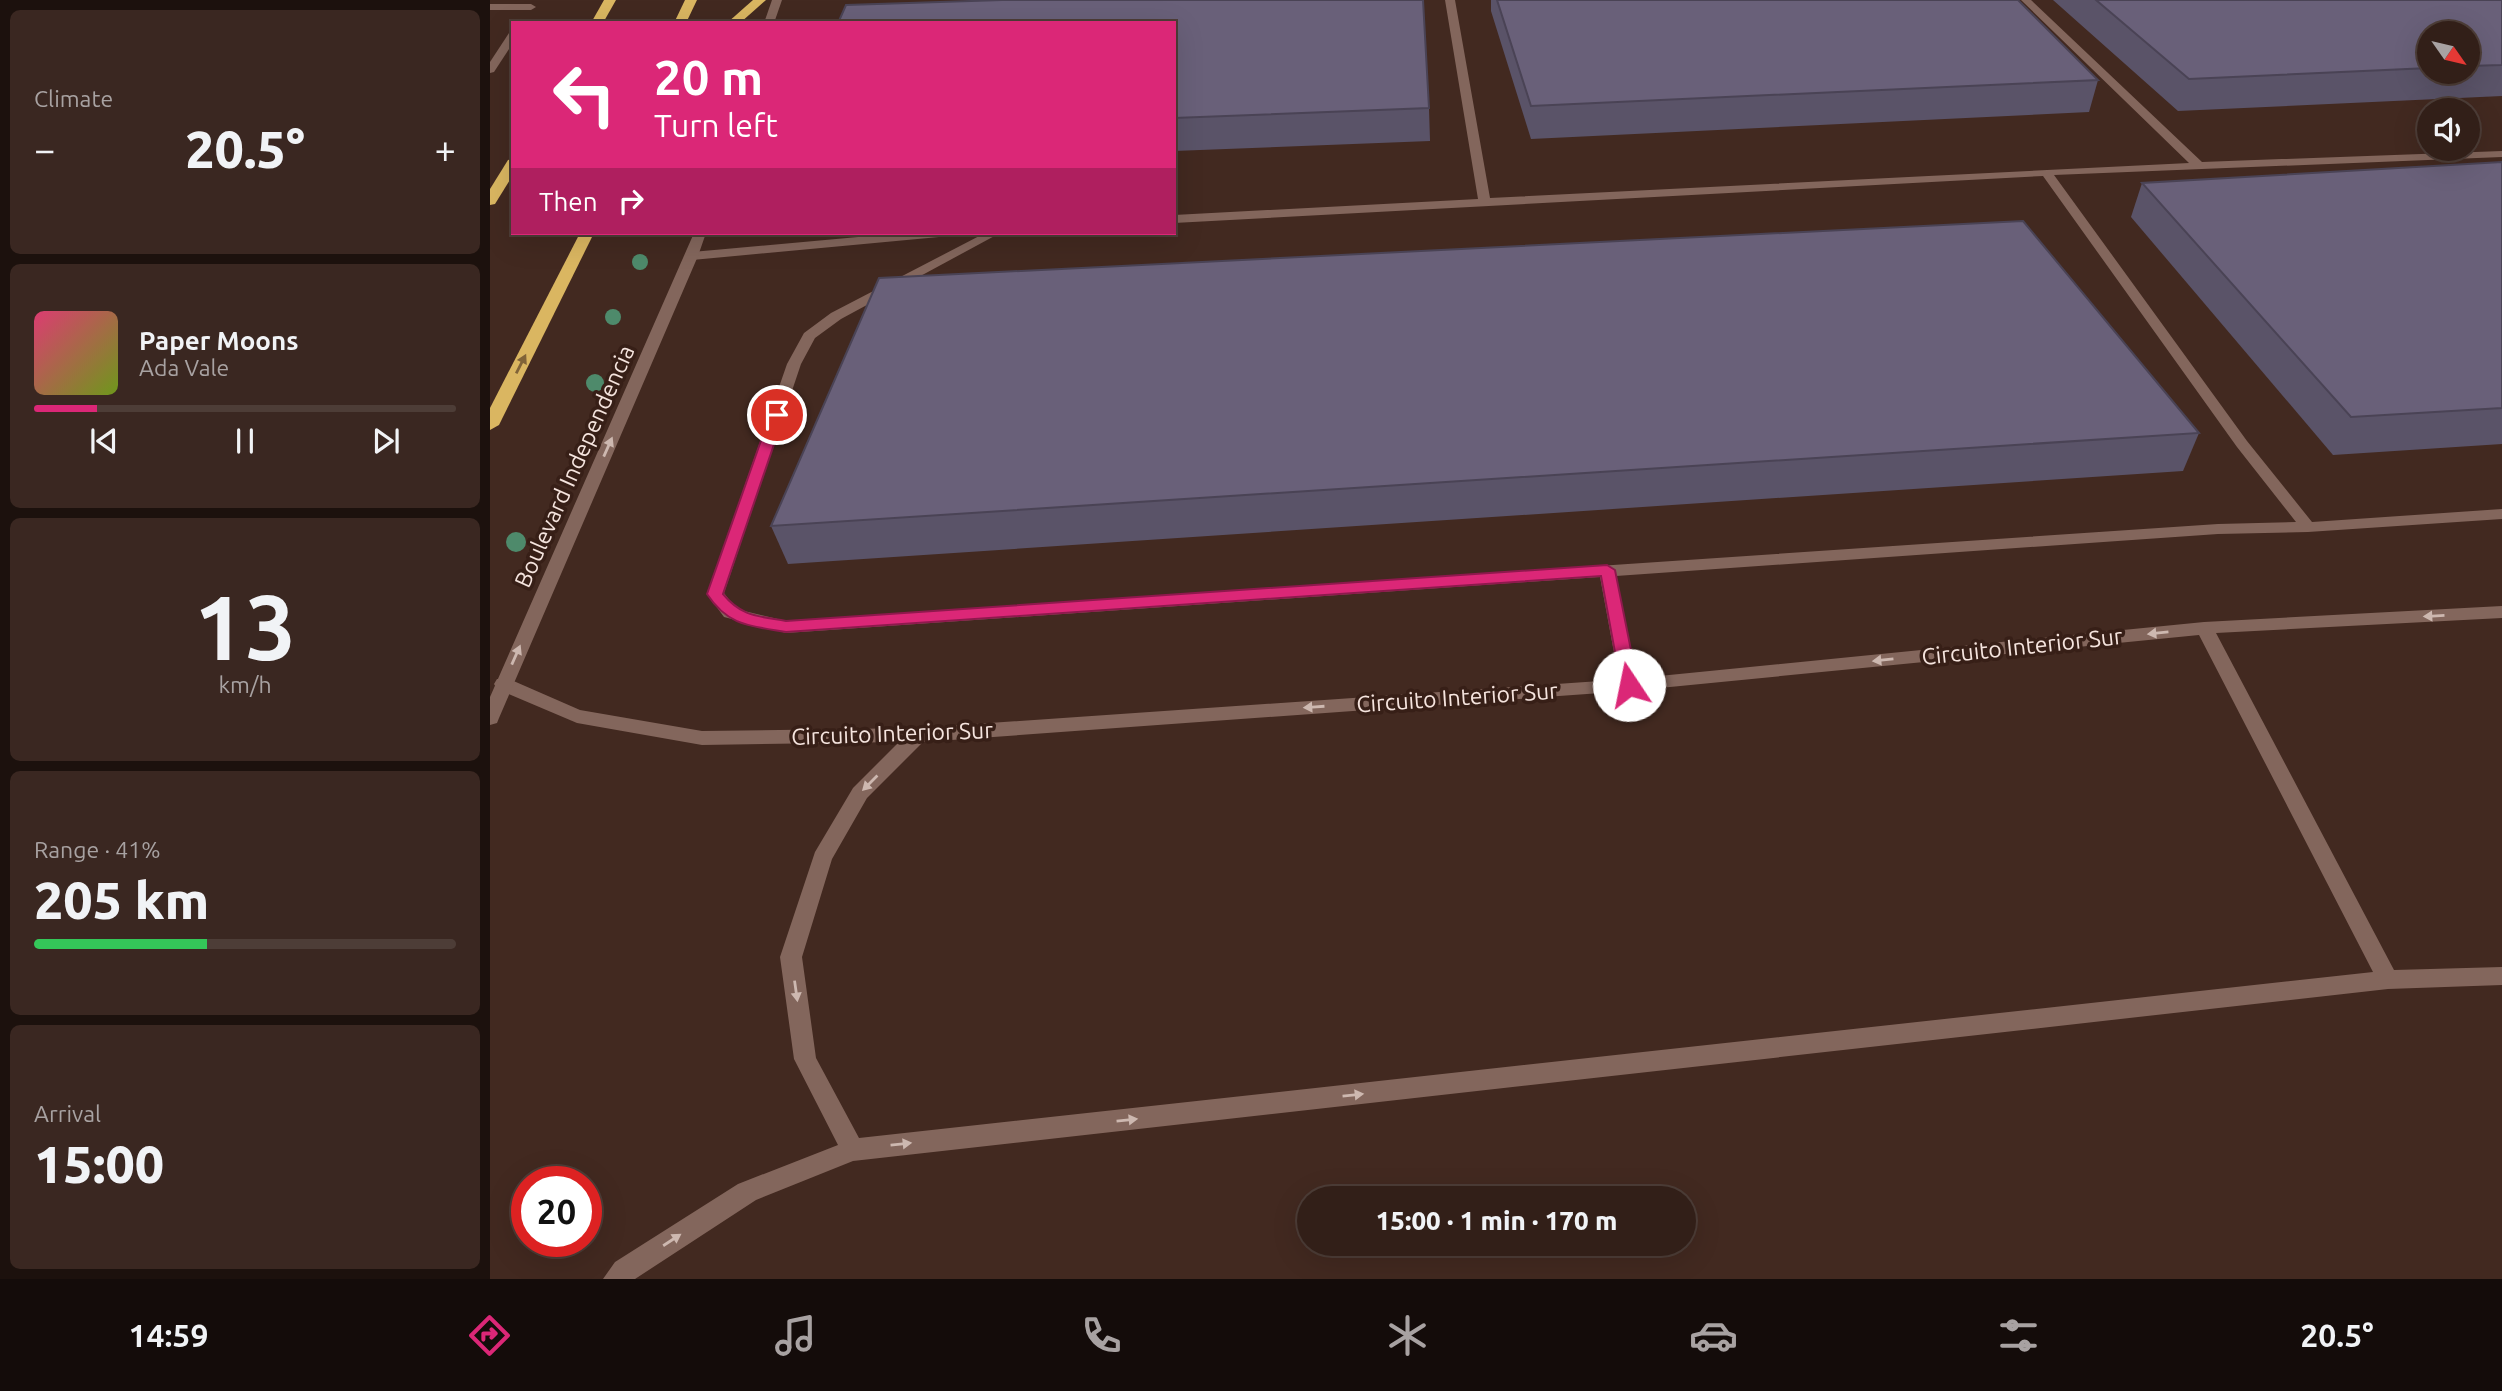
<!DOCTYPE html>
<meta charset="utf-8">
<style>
:root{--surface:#321f18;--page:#3a2721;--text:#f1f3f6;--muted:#a8a2a2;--line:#4d3d37;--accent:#db2777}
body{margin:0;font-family:Ubuntu,sans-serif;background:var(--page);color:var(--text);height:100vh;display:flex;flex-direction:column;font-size:26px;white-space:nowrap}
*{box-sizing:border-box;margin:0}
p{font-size:23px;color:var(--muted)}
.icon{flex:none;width:38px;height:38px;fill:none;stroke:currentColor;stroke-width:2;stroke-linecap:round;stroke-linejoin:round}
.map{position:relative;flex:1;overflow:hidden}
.side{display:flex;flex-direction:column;gap:10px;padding:10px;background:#1c110d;width:490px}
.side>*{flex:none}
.hud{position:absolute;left:21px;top:21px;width:665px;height:214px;border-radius:0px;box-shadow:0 7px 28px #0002,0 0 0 2px var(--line);background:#db2777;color:#fff;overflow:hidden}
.needle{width:46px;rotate:124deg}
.fabs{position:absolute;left:1927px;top:21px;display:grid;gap:14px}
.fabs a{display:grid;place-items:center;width:63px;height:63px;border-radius:50%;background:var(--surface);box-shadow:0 7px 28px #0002,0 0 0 2px var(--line);font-size:35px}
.speed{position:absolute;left:21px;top:1166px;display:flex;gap:14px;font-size:35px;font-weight:700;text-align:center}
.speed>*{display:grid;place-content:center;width:91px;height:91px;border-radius:50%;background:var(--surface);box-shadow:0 7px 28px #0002,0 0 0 2px var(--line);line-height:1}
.speed .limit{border:10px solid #d22;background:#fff;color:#111}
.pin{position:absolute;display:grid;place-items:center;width:60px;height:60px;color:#fff;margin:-30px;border:4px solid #fff;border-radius:50%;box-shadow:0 2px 7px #0007}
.me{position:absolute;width:77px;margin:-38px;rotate:349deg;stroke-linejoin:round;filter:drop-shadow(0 0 5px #0008)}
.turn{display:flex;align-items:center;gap:24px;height:147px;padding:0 28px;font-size:32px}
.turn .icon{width:91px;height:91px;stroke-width:2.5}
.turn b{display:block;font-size:49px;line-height:60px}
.then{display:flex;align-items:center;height:66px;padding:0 28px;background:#0003;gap:14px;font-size:26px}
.big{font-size:52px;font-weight:800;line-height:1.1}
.side .card{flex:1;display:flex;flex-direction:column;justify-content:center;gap:10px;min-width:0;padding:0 24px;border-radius:10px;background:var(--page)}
.side .dial{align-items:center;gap:0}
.dial b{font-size:91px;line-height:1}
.song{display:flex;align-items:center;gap:21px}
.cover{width:84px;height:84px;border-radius:10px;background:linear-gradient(135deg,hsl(340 70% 55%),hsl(80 70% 35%))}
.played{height:7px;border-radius:4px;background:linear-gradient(90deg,var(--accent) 15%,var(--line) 15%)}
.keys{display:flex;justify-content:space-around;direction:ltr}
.heat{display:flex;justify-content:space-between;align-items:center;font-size:38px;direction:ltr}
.charge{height:10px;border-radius:5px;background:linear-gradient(90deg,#34c759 41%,var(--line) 0)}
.trip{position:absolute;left:807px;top:1186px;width:399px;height:70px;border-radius:35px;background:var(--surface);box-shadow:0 7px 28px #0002,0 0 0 2px var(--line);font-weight:800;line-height:70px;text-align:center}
.tab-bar{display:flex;height:112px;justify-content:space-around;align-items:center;background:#140c0a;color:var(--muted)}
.tab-bar .icon{width:49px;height:49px}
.tab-bar .active{color:var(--accent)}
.tab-bar b{font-size:32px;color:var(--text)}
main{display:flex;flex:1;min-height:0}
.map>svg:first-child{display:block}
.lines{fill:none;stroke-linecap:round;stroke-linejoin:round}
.lane{fill:#83665c;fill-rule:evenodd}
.street{fill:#83665c;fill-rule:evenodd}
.secondary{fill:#83665c;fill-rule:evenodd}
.highway{fill:#dab661;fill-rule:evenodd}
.tree{fill:#4e8a6b}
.wall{fill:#5a5368;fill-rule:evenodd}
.building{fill:#696079;stroke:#4a4355;stroke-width:2}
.oneway{fill:#806338}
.oneway2{fill:#cdb8b0}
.route{fill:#db2777;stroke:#8e194d;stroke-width:2}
.labels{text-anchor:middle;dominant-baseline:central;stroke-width:7;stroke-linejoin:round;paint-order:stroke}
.street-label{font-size:23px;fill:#f5e4de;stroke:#371f17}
</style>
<main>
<section class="side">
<div class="card"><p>Climate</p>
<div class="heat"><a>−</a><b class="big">20.5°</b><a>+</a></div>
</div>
<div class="card">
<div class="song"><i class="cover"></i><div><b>Paper Moons</b><p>Ada Vale</p></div></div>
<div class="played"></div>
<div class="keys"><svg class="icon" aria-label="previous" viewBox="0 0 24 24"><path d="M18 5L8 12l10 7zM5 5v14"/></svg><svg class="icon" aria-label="pause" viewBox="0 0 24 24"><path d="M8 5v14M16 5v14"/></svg><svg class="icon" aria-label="next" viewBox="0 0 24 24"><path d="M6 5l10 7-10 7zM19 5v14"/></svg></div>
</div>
<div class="card dial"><b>13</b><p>km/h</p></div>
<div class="card"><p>Range · 41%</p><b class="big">205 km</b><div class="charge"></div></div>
<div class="card"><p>Arrival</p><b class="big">15:00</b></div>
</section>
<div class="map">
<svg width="2012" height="1279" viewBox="0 0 2012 1279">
<rect width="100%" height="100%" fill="#422920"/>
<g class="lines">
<g class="lane">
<path d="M955,0H965L1000,198L1699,163L1531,0H1541L1712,162L2012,151V157L1564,175L1757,441L1822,522L2012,509V519L1818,532L1728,534L1126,576L1148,685L1145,690H1133L1130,685L1110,577L296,633L234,617L217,594L297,364L314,333L341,313L495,233H510L351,319L325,338L311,364L234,593L246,609L296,621L1728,524L1806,522L1747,447L1553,176L684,223V215L988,199Z"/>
<path d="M412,233H455L449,237L202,260L196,256L202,252Z"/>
</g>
<path class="street" d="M2012,606V618L1726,633L1904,970L2012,967V985L1898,989L363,1161L266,1200L145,1279H113L125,1262L248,1184L348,1145L304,1059L290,957L325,852L363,788L409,742L212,745L87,723L7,689L4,684L7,679H19L90,710L212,731L428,728L1139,679L1714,622ZM1709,635L1883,972L369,1138L326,1058L312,957L342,859L377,798L433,742L1139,691Z"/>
<g class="secondary">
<path d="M282,0H292L284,23H274Z"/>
<path d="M0,4H41L46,7L41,10H0Z"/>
<path d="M23,32V43L4,72L0,73V62L19,33Z"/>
<path d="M204,233H216L208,256L9,718L7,723L0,725V697Z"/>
</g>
<g class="highway">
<path d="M114,0H126L113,23H101Z"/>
<path d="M195,0H207L196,23H184Z"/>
<path d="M263,0H276L250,23H237Z"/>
<path d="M23,159V175L5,204L0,205V189L18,160Z"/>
<path d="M90,233H104L9,425L0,430V408Z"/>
</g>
</g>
<g class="tree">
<circle cx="150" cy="262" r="8"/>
<circle cx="123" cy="317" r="8"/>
<circle cx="105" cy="383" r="9"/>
<circle cx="26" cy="542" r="10"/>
</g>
<g class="wall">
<path d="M1001,0H1528L1608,80L1599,112L1041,139L1001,11Z"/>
<path d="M1563,0H2012V96L1688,111ZM1939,33H1978V72H1939Z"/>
<path d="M684,23L939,108L940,141L684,151Z"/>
<path d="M2012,162V444L1843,455L1641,217L1652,183Z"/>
<path d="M1709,433L1693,471L298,564L281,526Z"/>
</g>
<g class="building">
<path d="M512,0H933L939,108L684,118V23H348L356,5Z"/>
<path d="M1007,0H1528L1608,80L1041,106Z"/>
<path d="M1606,0H2012V65L1978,66V33H1939V68L1699,79Z"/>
<path d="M2012,162V408L1861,417L1652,183Z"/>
<path d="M1533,221L1709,433L281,526L389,278Z"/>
</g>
<defs><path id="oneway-solid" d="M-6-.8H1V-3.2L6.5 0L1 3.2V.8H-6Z" transform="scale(1.75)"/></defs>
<use class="oneway" href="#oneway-solid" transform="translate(31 364) rotate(-63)"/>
<g class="oneway2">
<use href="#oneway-solid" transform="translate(118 447) rotate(-66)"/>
<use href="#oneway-solid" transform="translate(1944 616) rotate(177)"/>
<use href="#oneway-solid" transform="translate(1668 633) rotate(174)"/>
<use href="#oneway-solid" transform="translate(26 655) rotate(-66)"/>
<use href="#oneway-solid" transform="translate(1393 660) rotate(174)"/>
<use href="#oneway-solid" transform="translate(824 707) rotate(176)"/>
<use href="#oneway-solid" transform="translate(380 783) rotate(135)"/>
<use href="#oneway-solid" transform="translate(306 991) rotate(82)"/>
<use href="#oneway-solid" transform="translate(863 1095) rotate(-6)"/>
<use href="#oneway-solid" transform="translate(637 1120) rotate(-6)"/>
<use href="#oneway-solid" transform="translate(411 1144) rotate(-6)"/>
<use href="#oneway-solid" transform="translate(182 1240) rotate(-33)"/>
</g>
<path class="route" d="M287,411L294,415L233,594C252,617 268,616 296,621L1117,565L1125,570L1148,685L1139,691L1131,685L1111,576L296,632C260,626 238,626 217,594L280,415Z"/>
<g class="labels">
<g class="street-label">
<text transform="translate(84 466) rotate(-66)">Boulevard Independencia</text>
<text transform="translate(1532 646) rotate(-6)">Circuito Interior Sur</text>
<text transform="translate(967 697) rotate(-4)">Circuito Interior Sur</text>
<text transform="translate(402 733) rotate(-2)">Circuito Interior Sur</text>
</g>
</g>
</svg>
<div class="fabs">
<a><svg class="needle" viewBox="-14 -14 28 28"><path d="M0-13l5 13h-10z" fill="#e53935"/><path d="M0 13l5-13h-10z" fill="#a8a2a2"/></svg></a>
<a><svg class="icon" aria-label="sound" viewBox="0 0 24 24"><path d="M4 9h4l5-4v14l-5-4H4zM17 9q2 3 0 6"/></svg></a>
</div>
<div class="speed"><div class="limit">20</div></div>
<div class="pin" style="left:287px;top:415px;background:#d93025"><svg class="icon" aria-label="arrive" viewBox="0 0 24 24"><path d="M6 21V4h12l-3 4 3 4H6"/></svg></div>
<svg class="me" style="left:1139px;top:685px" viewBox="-20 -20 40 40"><circle r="19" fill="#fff"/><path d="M0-13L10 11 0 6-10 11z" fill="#db2777"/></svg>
<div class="trip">15:00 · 1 min · 170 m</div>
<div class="hud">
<div class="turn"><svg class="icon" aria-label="left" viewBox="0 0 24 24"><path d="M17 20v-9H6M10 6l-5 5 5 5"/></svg><div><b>20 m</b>Turn left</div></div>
<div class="then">Then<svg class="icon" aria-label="right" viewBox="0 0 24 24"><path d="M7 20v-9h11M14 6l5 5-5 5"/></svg></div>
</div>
</div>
</main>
<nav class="tab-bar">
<b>14:59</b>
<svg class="icon active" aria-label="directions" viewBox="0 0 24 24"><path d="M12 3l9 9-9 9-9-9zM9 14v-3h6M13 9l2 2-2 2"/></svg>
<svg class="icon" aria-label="music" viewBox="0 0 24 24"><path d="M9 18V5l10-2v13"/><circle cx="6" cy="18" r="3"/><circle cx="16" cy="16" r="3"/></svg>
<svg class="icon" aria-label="phone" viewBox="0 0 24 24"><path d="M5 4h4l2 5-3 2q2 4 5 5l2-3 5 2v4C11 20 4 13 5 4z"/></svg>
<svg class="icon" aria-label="climate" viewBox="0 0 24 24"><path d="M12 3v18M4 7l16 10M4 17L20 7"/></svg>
<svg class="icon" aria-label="car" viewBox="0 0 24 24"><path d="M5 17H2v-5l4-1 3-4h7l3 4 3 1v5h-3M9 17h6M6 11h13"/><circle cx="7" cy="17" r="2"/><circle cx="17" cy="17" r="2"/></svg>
<svg class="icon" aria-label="filters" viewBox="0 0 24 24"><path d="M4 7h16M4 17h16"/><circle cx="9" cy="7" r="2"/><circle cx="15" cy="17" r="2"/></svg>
<b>20.5°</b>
</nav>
